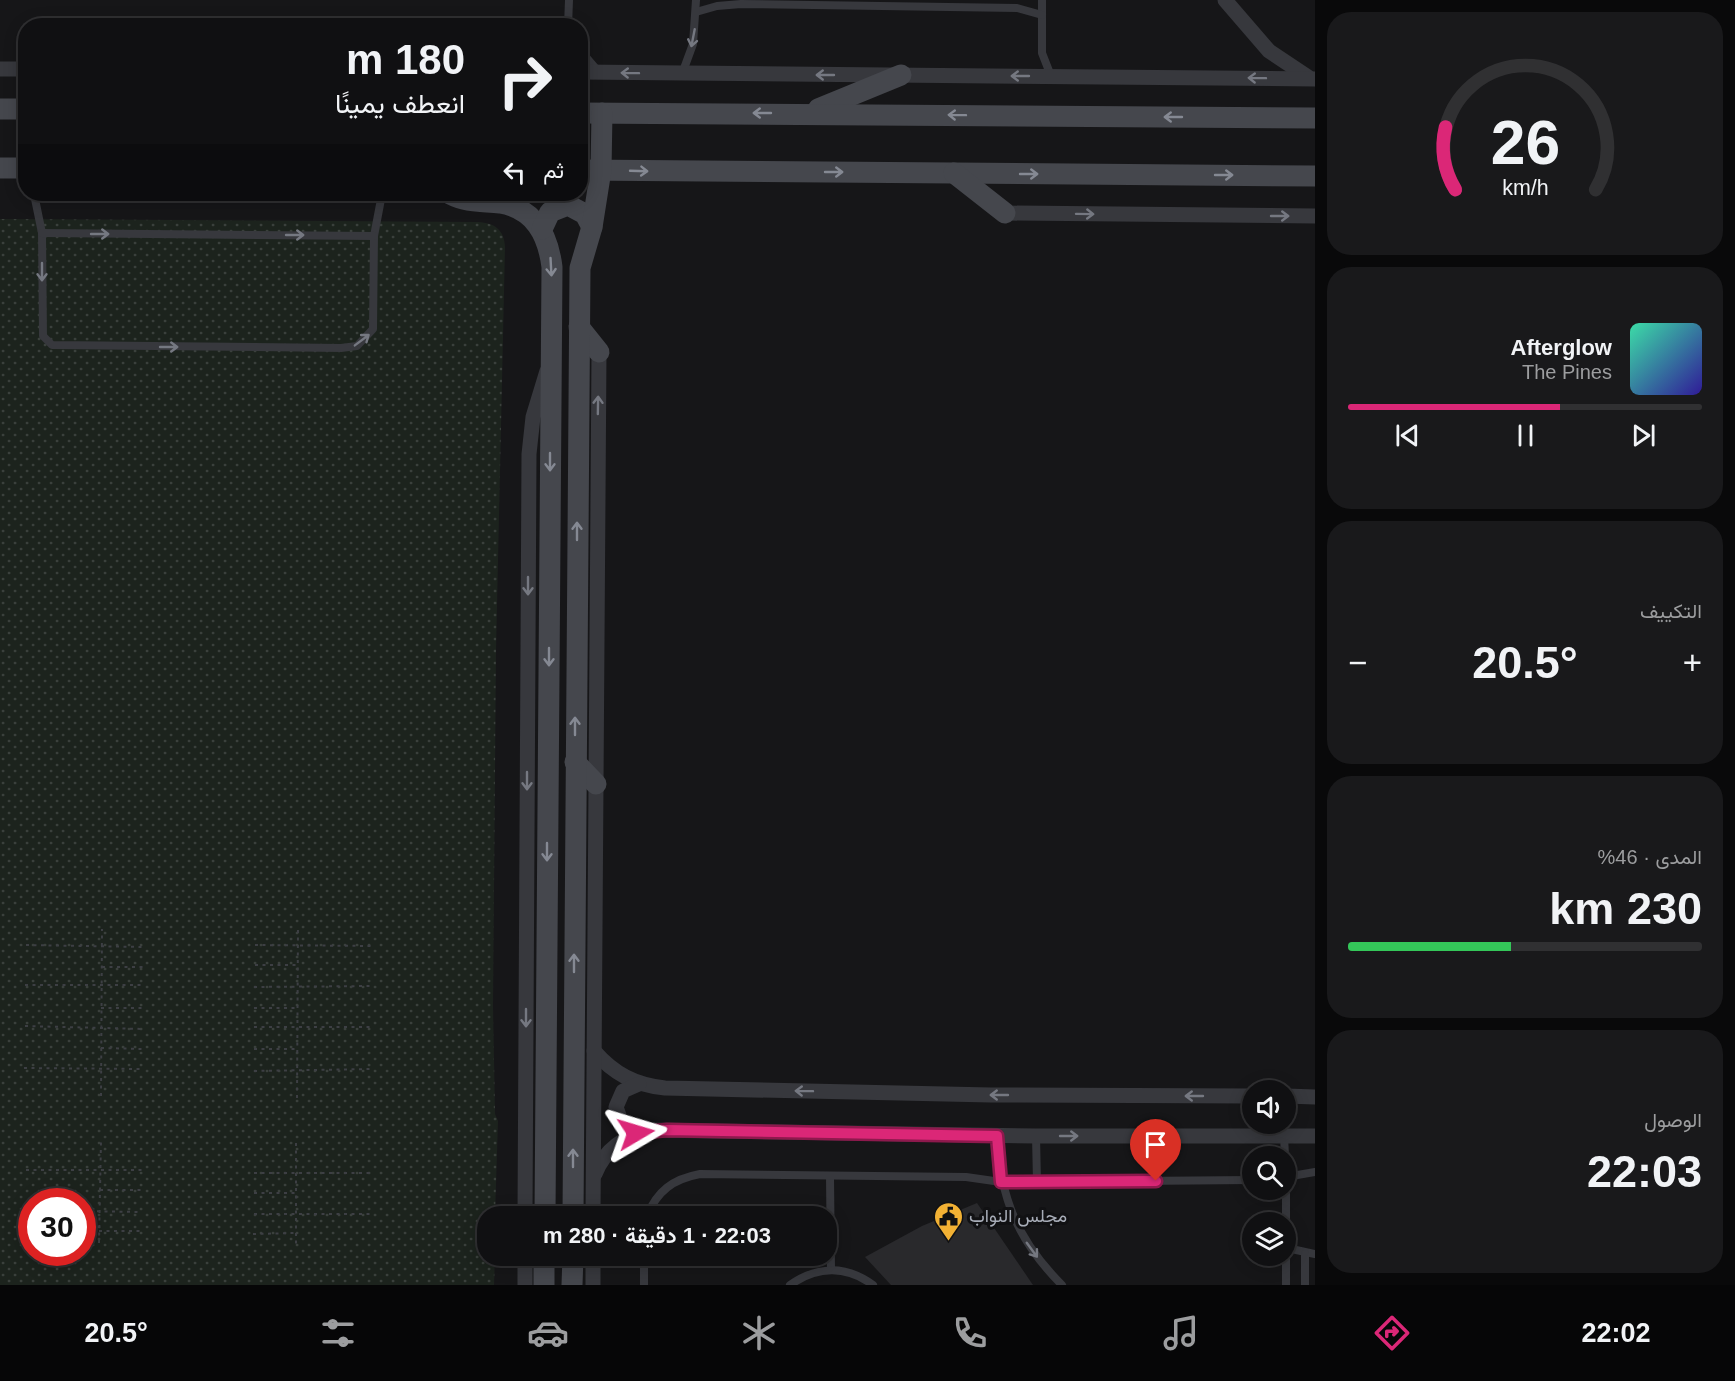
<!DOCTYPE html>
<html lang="ar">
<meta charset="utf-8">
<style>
:root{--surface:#101012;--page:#19191b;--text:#f1f3f6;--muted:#9c9d9f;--line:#303032;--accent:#db2777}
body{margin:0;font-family:Helvetica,Vazirmatn,sans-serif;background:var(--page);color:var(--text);direction:rtl;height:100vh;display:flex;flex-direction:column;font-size:22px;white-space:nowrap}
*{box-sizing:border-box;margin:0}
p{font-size:20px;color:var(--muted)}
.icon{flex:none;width:33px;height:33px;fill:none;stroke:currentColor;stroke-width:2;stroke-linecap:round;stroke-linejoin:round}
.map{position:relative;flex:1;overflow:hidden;direction:ltr}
.panel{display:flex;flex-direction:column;gap:12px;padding:12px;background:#09090a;width:420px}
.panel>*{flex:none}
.guide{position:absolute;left:18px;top:18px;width:570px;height:183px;border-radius:24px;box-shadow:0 3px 15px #0003,0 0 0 2px var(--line);direction:rtl;background:#101012;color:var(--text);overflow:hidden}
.controls{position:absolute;left:1242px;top:1080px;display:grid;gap:12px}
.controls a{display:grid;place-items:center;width:54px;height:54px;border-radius:50%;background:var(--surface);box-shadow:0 3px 15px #0003,0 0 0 2px var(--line);font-size:30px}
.speed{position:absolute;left:18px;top:1188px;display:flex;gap:12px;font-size:30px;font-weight:700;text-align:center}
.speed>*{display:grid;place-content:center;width:78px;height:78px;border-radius:50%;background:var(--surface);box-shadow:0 3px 15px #0003,0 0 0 2px var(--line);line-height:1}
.speed .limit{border:9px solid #d22;background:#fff;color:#111}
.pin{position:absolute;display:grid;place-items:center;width:51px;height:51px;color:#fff;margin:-62px -26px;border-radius:50% 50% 50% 0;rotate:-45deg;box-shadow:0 0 6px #0007}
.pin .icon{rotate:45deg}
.me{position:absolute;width:66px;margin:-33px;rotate:83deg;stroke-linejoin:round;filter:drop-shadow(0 0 4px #0008)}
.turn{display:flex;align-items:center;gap:21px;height:126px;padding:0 24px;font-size:27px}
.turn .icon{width:78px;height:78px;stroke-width:2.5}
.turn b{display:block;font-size:42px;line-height:51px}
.then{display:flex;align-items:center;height:57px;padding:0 24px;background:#0003;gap:12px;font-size:22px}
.big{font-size:45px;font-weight:600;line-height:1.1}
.panel .card{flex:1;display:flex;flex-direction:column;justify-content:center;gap:9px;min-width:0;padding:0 21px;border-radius:24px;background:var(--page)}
.panel .dial{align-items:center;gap:0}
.dial svg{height:156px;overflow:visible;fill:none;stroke:var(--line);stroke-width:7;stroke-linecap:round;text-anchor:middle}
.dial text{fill:var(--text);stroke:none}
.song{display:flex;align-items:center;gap:18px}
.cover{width:72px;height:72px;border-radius:9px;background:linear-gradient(135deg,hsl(160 70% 55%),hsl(250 70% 35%))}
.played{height:6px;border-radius:3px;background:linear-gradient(90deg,var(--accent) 60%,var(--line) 60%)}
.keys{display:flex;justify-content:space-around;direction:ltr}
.heat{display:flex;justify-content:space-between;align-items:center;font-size:33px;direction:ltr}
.charge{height:9px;border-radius:4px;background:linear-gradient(90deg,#34c759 46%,var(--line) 0)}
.trip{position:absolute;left:477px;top:1206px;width:360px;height:60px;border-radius:24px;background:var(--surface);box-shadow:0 3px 15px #0003,0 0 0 2px var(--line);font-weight:600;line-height:60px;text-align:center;direction:rtl}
.tabs{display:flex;height:96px;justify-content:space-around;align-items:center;background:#060607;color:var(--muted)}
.tabs .icon{width:42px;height:42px}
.tabs .active{color:var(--accent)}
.tabs b{font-size:27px;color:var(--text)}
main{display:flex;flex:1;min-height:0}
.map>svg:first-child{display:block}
.park{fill:url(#park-dots);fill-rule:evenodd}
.building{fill:#29292c}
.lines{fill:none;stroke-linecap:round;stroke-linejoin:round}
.path{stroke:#3d3f44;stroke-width:2;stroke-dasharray:3 4.5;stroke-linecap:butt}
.lane{stroke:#37383d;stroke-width:8}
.street{stroke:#37383d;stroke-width:15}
.secondary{stroke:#45474d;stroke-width:21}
.oneway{stroke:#757881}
.oneway2{stroke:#858993}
.route-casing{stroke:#8e194d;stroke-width:15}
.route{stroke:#db2777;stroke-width:10}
.labels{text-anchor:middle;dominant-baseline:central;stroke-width:6;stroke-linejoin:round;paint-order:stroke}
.poi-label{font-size:18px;fill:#a8adb8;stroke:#111113;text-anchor:start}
</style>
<main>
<section class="panel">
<div class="card dial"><svg viewBox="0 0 100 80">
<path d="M14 69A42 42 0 1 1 86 69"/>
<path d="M14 69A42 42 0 0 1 9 37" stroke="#db2777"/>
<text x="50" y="56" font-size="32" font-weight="700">26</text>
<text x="50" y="72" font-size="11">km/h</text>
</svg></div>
<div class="card">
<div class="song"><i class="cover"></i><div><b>Afterglow</b><p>The Pines</p></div></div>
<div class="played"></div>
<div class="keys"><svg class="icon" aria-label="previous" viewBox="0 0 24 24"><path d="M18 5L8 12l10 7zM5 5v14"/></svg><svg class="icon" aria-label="pause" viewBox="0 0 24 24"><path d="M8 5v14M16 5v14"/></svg><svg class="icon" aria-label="next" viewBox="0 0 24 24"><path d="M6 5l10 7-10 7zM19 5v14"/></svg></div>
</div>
<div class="card"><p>التكييف</p>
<div class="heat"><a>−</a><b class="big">20.5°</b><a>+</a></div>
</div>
<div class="card"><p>المدى · 46%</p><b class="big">230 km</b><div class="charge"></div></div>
<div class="card"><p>الوصول</p><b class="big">22:03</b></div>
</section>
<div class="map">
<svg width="1315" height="1285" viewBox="0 0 1315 1285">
<defs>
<pattern id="park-dots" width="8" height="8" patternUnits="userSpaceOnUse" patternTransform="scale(1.5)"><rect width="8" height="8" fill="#1c231d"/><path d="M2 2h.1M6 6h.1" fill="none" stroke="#3a403c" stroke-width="1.8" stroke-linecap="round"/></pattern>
</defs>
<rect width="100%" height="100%" fill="#161618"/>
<path class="park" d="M0,219L478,222C495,223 504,230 505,247L496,650L493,1006L495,1114L498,1121L495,1216H488V1256H495L494,1285H0ZM32,1202H82V1252H32Z"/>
<path class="building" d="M977,1203L1033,1285H891L865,1257L922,1226Z"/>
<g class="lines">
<g class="path">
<path d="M26,945L144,947"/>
<path d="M255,945L372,946"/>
<path d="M255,965H297"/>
<path d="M102,967H144"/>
<path d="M25,985H144"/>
<path d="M254,987L372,986"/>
<path d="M101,1008H144"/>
<path d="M254,1008H297"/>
<path d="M25,1026L143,1029"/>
<path d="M254,1027H372"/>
<path d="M101,1048L143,1049"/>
<path d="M254,1049H296"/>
<path d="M24,1068L143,1069"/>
<path d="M254,1071L372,1069"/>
<path d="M101,1096L102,929"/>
<path d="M297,1098L298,928"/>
<path d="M296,1143V1246"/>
<path d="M26,1170H142"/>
<path d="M254,1173H372"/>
<path d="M100,1190H141"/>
<path d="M254,1193H296"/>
<path d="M25,1211H32"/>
<path d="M82,1211L140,1212"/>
<path d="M254,1214H371"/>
<path d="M99,1231H140"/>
<path d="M253,1234L295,1233"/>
<path d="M99,1243L101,1140"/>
</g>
<g class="lane">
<path d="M1042,0V53L1051,76"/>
<path d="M696,12L717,6L741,4L1017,8L1042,15"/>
<path d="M568,26L569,0"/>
<path d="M580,50L598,71"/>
<path d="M682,74L693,44L696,0"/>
<path d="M34,194L42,233L43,336L52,345L341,348L357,346L373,329L374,236L382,194"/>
<path d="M42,233L374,236"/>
<path d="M997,1136C1000,1198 1018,1241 1062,1285"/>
<path d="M1036,1136L1037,1182"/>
<path d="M1284,1136L1285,1156"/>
<path d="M830,1177L831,1269"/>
<path d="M1286,1177L1315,1172"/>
<path d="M1286,1182V1285"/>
<path d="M647,1216C657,1191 673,1179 700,1174L966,1177L1001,1182L1252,1180"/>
<path d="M1287,1248L1315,1254"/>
<path d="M644,1285V1256"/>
<path d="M790,1285C817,1266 846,1265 873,1285"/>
<path d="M1305,1285V1254"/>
</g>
<g class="street">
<path d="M1225,0L1269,51L1308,77"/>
<path d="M0,69H26"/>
<path d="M580,72L1315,79"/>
<path d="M1005,213L1315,216"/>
<path d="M594,1051C614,1074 635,1085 665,1088L991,1095L1252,1096"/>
<path d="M1286,1096L1315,1097"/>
<path d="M636,1133L622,1124L616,1107L623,1091L639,1084"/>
<path d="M595,1174C605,1149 626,1135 652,1130L1036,1136H1315"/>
<path d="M525,1216L529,454L533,417L547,371"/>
<path d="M593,1216L599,352"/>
<path d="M525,1285V1256"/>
<path d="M593,1285V1256"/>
</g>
<g class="secondary">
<path d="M0,109H26"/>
<path d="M818,109L901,75"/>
<path d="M580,113L1315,118"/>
<path d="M0,168H26"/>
<path d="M580,170L1315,176"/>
<path d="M954,173L1005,213"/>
<path d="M450,194C467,203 482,201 500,203C535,209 548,235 552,267L545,1216"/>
<path d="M542,229L550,212L568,205L585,214L592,227"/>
<path d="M579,327L599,352"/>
<path d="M575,762L596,784"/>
<path d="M573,1216L580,268L592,227L601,170L602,113"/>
<path d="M544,1285V1256"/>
<path d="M572,1285L573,1256"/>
</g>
</g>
<defs><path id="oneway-shaft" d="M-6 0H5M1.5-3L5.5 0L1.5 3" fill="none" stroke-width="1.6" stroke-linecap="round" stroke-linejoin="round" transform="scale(1.5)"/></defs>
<g class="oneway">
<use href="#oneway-shaft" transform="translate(693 38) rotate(101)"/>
<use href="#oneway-shaft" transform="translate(630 73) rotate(-179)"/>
<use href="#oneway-shaft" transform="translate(825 75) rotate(-180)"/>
<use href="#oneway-shaft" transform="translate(1020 76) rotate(-180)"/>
<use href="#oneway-shaft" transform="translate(1257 78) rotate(-179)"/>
<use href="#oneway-shaft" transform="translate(1085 214) rotate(1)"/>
<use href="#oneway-shaft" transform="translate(1280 216)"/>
<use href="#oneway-shaft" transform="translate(100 234)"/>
<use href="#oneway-shaft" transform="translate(295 235)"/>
<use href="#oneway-shaft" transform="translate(42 272) rotate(90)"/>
<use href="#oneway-shaft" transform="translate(362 340) rotate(-37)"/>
<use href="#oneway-shaft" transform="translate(169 347)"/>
<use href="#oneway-shaft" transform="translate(598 405) rotate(-89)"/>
<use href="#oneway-shaft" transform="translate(528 586) rotate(90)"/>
<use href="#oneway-shaft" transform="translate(527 781) rotate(90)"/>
<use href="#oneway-shaft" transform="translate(526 1018) rotate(90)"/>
<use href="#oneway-shaft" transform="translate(804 1091) rotate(-179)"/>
<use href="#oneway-shaft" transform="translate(999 1095) rotate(-180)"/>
<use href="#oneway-shaft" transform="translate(1194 1096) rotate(180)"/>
<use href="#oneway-shaft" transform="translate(1069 1136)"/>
<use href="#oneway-shaft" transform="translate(1032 1250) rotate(54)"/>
</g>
<g class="oneway2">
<use href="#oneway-shaft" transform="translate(762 113) rotate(180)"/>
<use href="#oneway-shaft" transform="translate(957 115) rotate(-179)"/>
<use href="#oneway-shaft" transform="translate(1173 117) rotate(-180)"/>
<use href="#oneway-shaft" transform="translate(639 171) rotate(2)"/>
<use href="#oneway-shaft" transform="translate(834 172)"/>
<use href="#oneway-shaft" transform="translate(1029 174)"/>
<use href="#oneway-shaft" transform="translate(1224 175)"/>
<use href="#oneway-shaft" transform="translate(551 267) rotate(87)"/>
<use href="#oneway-shaft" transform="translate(550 462) rotate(90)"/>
<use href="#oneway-shaft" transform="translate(577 531) rotate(-90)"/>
<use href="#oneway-shaft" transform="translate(549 657) rotate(90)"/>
<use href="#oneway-shaft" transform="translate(575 726) rotate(-90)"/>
<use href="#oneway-shaft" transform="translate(547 852) rotate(90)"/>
<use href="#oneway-shaft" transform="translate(574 963) rotate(-90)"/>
<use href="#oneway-shaft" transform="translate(573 1158) rotate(-90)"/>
</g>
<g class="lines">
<defs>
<path id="route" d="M636,1133L667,1130L997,1136L1001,1182L1156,1181"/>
</defs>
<use href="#route" class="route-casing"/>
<use href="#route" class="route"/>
</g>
<defs>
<symbol id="civic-pin" viewBox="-11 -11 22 30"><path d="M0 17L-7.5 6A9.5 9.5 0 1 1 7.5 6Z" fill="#f2b134" stroke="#111113"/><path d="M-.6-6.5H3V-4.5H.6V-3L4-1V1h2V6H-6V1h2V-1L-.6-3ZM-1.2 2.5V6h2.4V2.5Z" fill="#111"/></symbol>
</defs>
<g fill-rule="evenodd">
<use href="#civic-pin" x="932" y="1200" width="33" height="45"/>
</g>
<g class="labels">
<g class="poi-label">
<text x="969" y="1216">مجلس النواب</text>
</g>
</g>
</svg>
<div class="controls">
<a><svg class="icon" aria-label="sound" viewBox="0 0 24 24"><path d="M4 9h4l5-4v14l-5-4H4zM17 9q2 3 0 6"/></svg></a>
<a><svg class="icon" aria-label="search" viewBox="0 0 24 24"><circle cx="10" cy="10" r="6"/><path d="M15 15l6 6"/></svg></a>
<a><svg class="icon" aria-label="layers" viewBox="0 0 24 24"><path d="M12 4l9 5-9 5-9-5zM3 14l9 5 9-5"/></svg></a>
</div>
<div class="speed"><div class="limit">30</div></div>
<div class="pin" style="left:1156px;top:1181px;background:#d93025"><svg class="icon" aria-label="arrive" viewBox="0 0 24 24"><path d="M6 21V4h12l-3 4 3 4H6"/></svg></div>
<svg class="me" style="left:636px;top:1133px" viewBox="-20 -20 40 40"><path d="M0-17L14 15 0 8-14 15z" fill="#db2777" stroke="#fff" stroke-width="4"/></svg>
<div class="trip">22:03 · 1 دقيقة · 280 m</div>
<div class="guide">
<div class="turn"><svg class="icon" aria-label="right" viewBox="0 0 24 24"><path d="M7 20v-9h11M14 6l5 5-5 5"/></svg><div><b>180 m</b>انعطف يمينًا</div></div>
<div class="then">ثم<svg class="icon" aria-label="left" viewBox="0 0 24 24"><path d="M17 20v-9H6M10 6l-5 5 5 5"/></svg></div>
</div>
</div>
</main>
<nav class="tabs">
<b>22:02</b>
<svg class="icon active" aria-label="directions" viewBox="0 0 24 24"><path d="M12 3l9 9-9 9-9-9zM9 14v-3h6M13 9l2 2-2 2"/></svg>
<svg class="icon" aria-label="music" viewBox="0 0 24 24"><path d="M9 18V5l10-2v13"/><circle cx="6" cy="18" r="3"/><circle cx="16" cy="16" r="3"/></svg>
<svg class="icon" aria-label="phone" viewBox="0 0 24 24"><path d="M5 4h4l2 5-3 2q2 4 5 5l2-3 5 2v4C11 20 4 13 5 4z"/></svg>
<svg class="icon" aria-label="climate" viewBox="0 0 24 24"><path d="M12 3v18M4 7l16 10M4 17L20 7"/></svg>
<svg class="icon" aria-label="car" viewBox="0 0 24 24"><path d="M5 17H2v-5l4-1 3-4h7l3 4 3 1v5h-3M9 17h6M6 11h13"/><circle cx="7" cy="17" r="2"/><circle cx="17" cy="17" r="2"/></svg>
<svg class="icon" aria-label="filters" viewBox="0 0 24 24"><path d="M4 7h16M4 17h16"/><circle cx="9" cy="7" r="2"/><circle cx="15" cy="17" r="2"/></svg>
<b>20.5°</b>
</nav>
